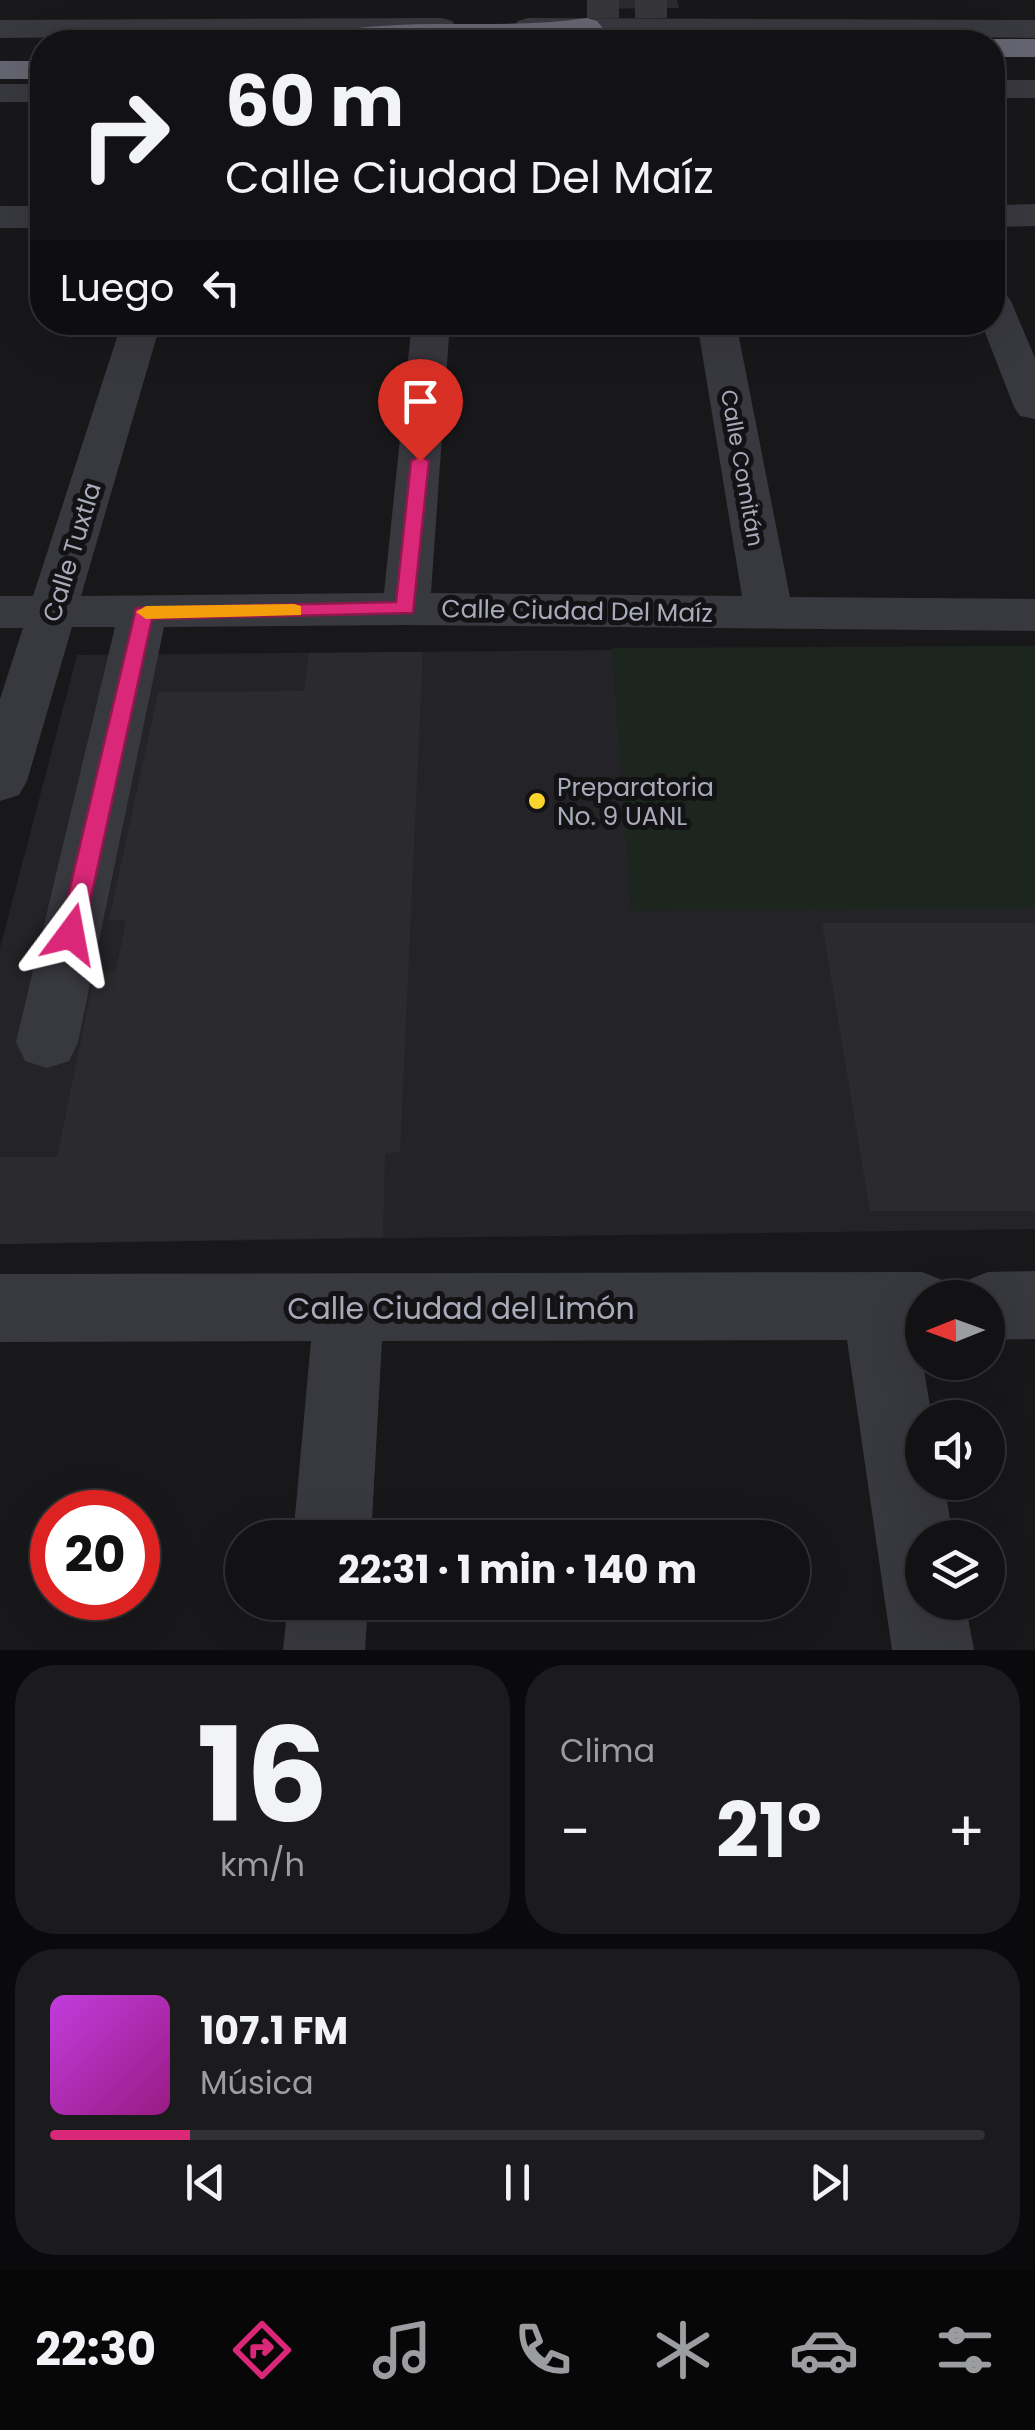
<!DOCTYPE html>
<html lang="es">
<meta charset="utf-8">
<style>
:root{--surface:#121114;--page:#1b1a1d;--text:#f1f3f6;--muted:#9c9da0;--line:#313134;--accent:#db2777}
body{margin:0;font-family:Poppins,sans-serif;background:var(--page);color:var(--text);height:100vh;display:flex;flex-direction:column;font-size:38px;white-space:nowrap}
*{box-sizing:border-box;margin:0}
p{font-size:32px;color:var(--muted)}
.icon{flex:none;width:55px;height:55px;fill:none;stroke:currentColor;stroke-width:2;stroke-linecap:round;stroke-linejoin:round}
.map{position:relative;height:1650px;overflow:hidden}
.sheet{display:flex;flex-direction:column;gap:15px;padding:15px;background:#0a090b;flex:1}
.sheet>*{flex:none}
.top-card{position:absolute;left:30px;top:30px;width:975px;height:305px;border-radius:40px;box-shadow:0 10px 40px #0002,0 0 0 2px var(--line);background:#121114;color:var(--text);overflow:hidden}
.needle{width:65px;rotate:269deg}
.controls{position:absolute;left:905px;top:1280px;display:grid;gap:20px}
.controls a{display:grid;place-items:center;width:100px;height:100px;border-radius:50%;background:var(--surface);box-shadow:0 10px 40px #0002,0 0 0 2px var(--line);font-size:50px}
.speed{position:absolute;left:30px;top:1490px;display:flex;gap:20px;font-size:50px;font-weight:700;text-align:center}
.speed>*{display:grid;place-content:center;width:130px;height:130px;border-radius:50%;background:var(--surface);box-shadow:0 10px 40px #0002,0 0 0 2px var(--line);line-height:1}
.speed .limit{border:15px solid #d22;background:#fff;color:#111}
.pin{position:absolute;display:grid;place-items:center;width:85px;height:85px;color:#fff;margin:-102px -42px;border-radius:50% 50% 50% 0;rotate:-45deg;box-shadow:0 0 10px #0007}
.pin .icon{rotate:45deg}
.me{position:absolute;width:110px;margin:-55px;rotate:13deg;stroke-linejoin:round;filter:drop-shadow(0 0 8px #0008)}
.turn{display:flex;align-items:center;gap:35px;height:210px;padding:0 30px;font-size:45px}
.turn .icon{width:130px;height:130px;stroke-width:2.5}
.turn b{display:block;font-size:70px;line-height:85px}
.then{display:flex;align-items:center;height:95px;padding:0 30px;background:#0003;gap:20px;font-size:38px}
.big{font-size:75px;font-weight:700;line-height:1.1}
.sheet .widget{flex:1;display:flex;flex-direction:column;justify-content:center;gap:15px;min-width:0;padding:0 35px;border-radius:40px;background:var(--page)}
.sheet .dial{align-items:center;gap:0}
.dial b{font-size:130px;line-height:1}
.song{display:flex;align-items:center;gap:30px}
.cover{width:120px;height:120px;border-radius:15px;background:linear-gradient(135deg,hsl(290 70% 55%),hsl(310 70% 35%))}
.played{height:10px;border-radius:5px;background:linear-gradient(90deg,var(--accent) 15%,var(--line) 15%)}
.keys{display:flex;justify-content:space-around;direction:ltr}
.heat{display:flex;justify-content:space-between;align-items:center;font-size:55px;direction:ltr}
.sheet .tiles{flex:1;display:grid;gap:15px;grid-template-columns:1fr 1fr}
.widget:last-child{grid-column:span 2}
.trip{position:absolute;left:225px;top:1520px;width:585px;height:100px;border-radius:50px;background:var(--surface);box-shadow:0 10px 40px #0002,0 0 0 2px var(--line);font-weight:700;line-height:100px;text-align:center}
.tab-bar{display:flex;height:160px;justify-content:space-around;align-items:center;background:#070708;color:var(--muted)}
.tab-bar .icon{width:70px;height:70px}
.tab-bar .selected{color:var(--accent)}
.tab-bar b{font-size:45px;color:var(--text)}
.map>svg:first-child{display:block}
.built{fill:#242327}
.green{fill:#1d251f}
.building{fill:#2b2a2e}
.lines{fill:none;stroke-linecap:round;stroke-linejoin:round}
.minor-tunnel{stroke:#35353a;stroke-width:32;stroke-dasharray:32 16;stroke-linecap:butt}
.minor{fill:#38383f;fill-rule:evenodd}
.highway{fill:#646570;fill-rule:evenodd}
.route{fill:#db2777;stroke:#8e194d;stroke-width:2.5}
.slow{fill:#f59e0b}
.poi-dot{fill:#fbd42e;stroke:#131215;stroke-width:4}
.labels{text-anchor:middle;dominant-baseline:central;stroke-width:10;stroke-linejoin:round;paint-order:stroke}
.far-street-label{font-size:22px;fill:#a9abba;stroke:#131215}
.street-label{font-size:25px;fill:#a9abba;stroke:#131215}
.poi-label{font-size:25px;fill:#a9abba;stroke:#131215;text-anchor:start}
.near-street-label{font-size:30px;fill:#a9abba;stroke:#131215}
</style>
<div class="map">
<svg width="1035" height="1650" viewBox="0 0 1035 1650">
<rect width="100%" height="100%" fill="#18171a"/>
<path class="built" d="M1035,646V1229L0,1244V948L77,655Z"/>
<path class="green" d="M1035,646V909L631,911L612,648Z"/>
<g class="building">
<path d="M587,0H677L679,8L588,9Z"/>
<path d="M423,652L400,1152L385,1153L383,1237L0,1244V1157H57L95,972L116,971L126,920H109L158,692L304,691L309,653Z"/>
<path d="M822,923H1035V1211H870Z"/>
</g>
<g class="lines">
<path class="minor-tunnel" d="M587,2H678"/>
<g class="minor">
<path d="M442,18L452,21L457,27L452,33L0,38V20Z"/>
<path d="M528,18L1035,20V38L518,33L513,27L518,21Z"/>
<rect x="992" y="80" width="43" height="18"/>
<rect x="0" y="84" width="42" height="18"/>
<path d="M1035,204V226L992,227V205Z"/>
<rect x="0" y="206" width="42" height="22"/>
<path d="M992,290L1005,293L1011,301L1035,358V419L1020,416L1014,407L981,322H992Z"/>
<path d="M122,322H161L81,596L384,593L412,322H450L431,593L742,596L697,322H736L790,597L1035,599V631L406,625L164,627L78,1042L69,1061L47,1068L25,1061L16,1042L115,627H72L27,781L19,795L0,801V699L23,628H0V596H33Z"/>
<path d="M1035,1271V1339L988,1340V1298H956L963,1282L988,1272Z"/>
<path d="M922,1272L947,1282L954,1298H922V1340H919L932,1418H922V1482H944L953,1538H922V1602H965L974,1650H892L847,1340L382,1341L371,1538H293L311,1341L0,1342V1274Z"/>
<path d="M288,1602H368L365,1650H283Z"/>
</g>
<g class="highway">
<path d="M587,18L597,21L602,27L597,33L532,42H309L313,36C402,14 497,32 587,18Z"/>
<path d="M992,39H1035V57H992V42H981Z"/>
<rect x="0" y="61" width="42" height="18"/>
</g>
</g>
<path class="route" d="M420,456L429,461L413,613L152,619L83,934L79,941H62L59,934L136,608L396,602L411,461Z"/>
<path class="slow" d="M294,604L301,606V615L146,619L136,612L146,606Z"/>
<circle class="poi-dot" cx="537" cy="801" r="10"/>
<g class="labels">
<g class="far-street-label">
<text transform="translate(742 468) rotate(80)">Calle Comitán</text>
</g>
<g class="street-label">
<text transform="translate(72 552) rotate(-73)">Calle Tuxtla</text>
<text transform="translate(577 611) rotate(1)">Calle Ciudad Del Maíz</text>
</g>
<g class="poi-label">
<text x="557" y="787">Preparatoria<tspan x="557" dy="29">No. 9 UANL</tspan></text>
</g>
<g class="near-street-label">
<text x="461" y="1308">Calle Ciudad del Limón</text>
</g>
</g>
</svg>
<div class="controls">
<a><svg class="needle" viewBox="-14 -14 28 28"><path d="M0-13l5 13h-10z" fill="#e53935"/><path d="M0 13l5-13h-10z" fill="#9c9da0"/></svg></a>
<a><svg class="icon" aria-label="sound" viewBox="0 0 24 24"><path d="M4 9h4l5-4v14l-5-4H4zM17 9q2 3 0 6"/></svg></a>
<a><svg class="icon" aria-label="layers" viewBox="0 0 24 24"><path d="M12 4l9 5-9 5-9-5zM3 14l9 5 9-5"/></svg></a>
</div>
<div class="speed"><div class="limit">20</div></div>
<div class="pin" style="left:420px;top:461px;background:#d93025"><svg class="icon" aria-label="arrive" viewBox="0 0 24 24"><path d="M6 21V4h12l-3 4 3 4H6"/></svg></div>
<svg class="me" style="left:71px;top:934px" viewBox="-20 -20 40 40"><path d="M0-17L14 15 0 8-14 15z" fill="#db2777" stroke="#fff" stroke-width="4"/></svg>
<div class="trip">22:31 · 1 min · 140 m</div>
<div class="top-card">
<div class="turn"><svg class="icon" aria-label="right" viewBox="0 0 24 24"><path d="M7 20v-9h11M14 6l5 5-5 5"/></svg><div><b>60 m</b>Calle Ciudad Del Maíz</div></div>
<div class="then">Luego<svg class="icon" aria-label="left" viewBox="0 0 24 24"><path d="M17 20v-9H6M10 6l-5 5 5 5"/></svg></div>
</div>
</div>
<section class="sheet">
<div class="tiles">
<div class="widget dial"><b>16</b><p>km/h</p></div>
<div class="widget"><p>Clima</p>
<div class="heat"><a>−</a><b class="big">21°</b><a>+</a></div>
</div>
<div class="widget">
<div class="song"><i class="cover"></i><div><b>107.1 FM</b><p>Música</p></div></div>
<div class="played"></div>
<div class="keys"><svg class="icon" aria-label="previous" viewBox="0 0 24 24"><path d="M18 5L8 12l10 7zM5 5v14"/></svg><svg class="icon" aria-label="pause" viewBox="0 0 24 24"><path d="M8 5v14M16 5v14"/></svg><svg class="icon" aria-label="next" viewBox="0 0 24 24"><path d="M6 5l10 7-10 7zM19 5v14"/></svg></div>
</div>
</div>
</section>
<nav class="tab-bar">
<b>22:30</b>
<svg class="icon selected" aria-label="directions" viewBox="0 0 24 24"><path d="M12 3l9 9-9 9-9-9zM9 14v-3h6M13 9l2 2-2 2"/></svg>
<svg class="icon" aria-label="music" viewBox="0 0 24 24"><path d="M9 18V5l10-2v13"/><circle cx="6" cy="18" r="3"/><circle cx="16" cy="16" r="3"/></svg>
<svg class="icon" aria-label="phone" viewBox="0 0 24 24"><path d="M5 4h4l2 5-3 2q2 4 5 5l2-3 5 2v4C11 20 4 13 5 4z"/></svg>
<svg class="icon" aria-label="climate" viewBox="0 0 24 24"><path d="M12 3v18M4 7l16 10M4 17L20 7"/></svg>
<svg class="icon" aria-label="car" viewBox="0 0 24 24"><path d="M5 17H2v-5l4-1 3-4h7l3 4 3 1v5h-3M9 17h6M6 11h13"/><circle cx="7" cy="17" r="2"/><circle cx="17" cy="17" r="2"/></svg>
<svg class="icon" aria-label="filters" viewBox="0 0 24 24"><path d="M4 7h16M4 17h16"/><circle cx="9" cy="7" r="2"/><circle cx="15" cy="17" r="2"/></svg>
</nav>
